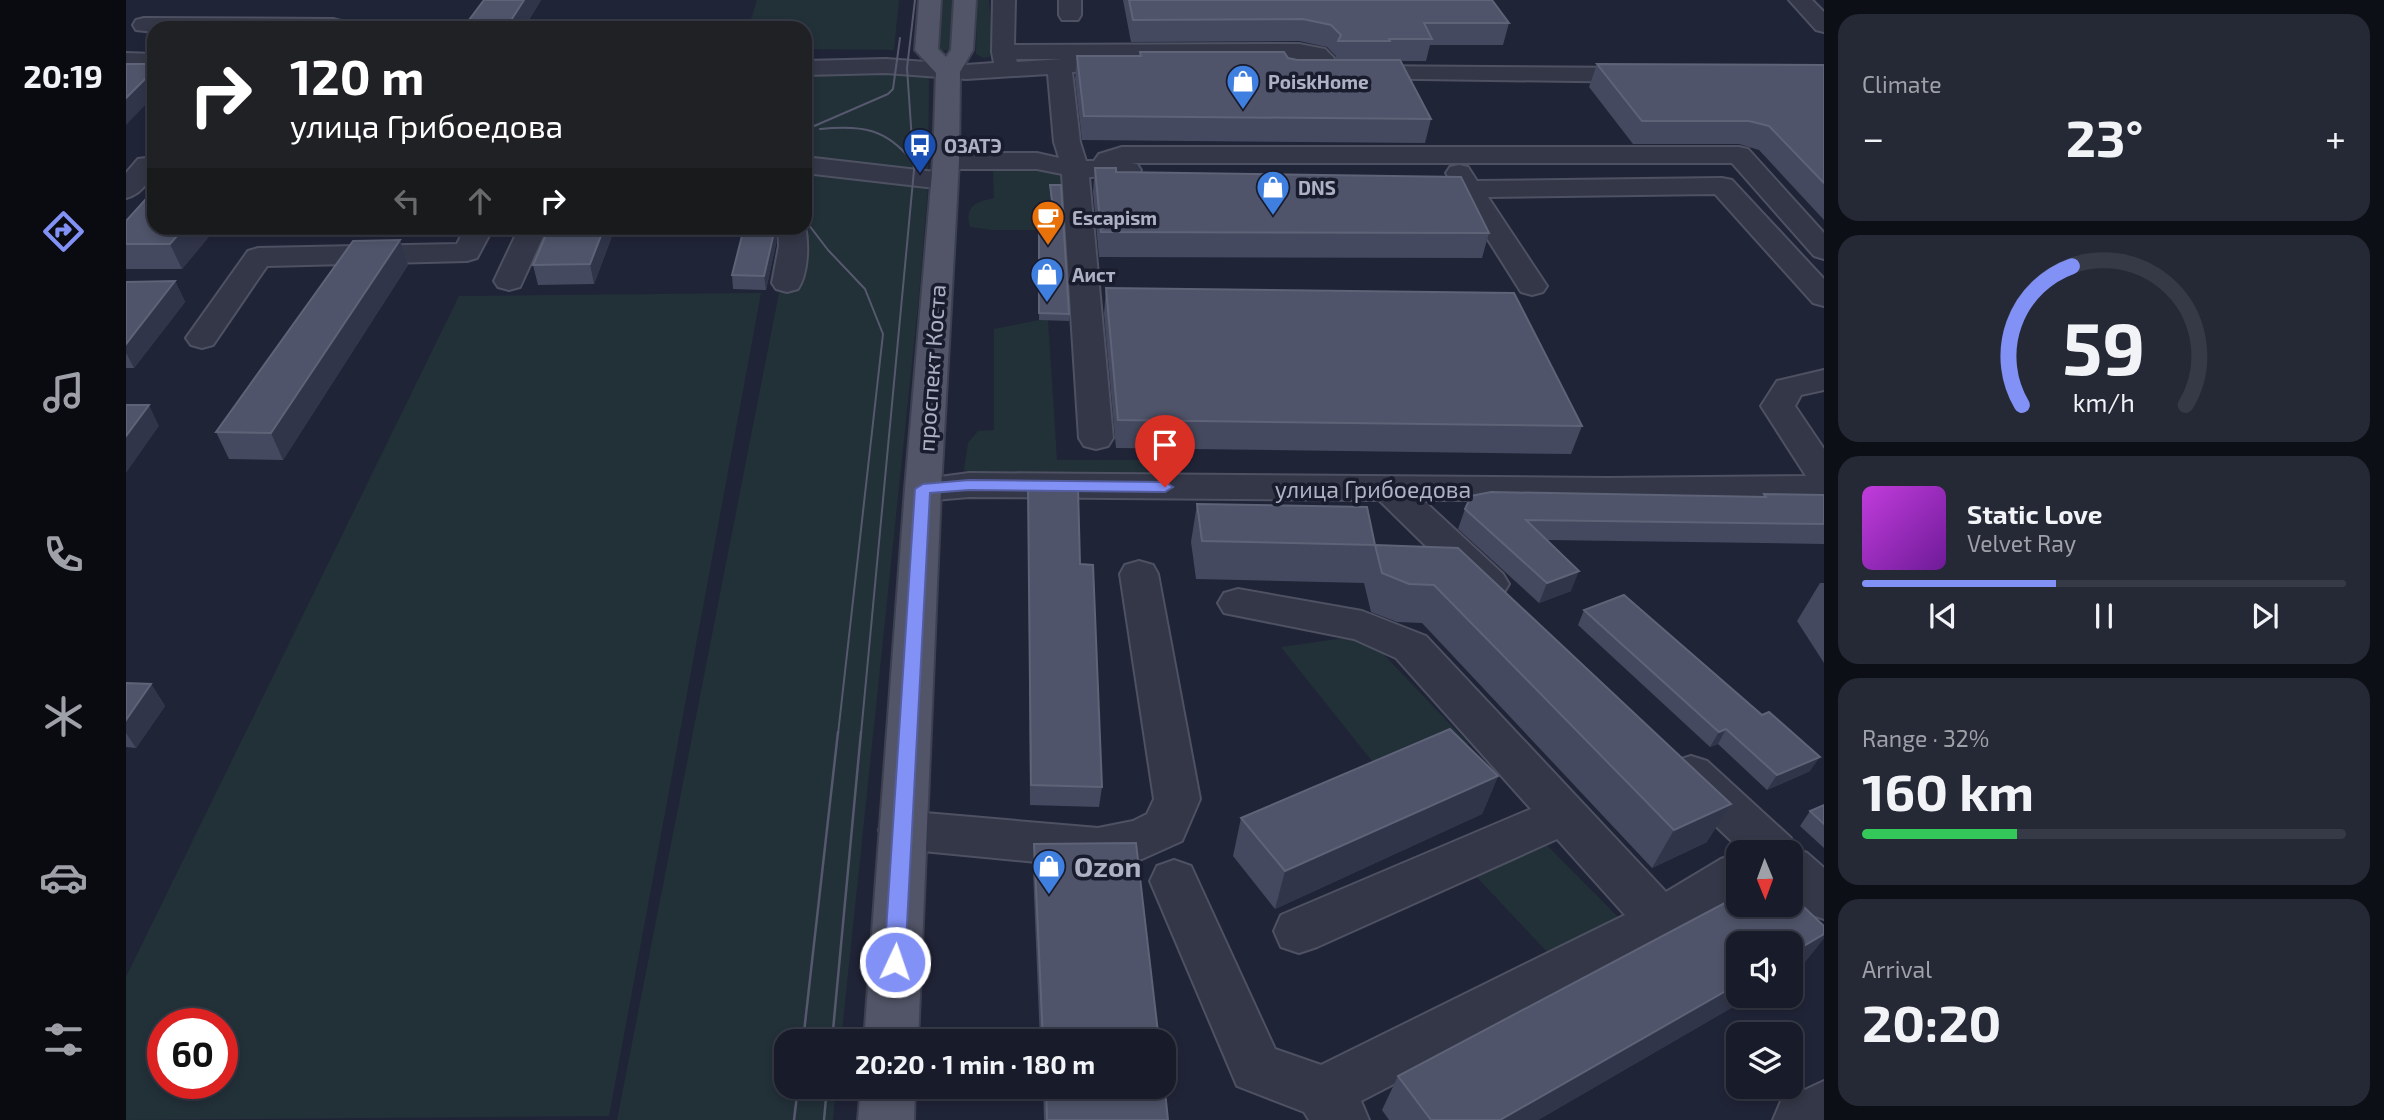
<!DOCTYPE html>
<meta charset="utf-8">
<style>
:root{--surface:#181b29;--page:#252835;--text:#f1f3f6;--muted:#9fa1a8;--line:#363946;--accent:#8291f5}
body{margin:0;font-family:"Exo 2",sans-serif;background:var(--page);color:var(--text);height:100vh;display:flex;flex-direction:column;font-size:26px;white-space:nowrap}
*{box-sizing:border-box;margin:0}
p{font-size:23px;color:var(--muted)}
.icon{flex:none;width:38px;height:38px;fill:none;stroke:currentColor;stroke-width:2;stroke-linecap:round;stroke-linejoin:round}
.map{position:relative;flex:1;overflow:hidden}
.details{display:flex;flex-direction:column;gap:14px;padding:14px;background:#0d0f17;width:560px}
.details>*{flex:none}
.top-card{position:absolute;left:21px;top:21px;width:665px;height:214px;border-radius:21px;box-shadow:0 4px 10px #0003,0 0 0 2px var(--line);background:#202124;color:#fff;overflow:hidden}
.needle{width:46px;rotate:179deg}
.buttons{position:absolute;left:1600px;top:840px;display:grid;gap:14px}
.buttons a{display:grid;place-items:center;width:77px;height:77px;border-radius:14px;background:var(--surface);box-shadow:0 4px 10px #0003,0 0 0 2px var(--line);font-size:35px}
.speed{position:absolute;left:21px;top:1008px;display:flex;gap:14px;font-size:35px;font-weight:700;text-align:center}
.speed>*{display:grid;place-content:center;width:91px;height:91px;border-radius:50%;background:var(--surface);box-shadow:0 4px 10px #0003,0 0 0 2px var(--line);line-height:1}
.speed .limit{border:10px solid #d22;background:#fff;color:#111}
.pin{position:absolute;display:grid;place-items:center;width:60px;height:60px;color:#fff;margin:-72px -30px;border-radius:50% 50% 50% 0;rotate:-45deg;box-shadow:0 0 7px #0007}
.pin .icon{rotate:45deg}
.me{position:absolute;width:77px;margin:-38px;rotate:3deg;stroke-linejoin:round;filter:drop-shadow(0 0 5px #0008)}
.turn{display:flex;align-items:center;gap:24px;height:147px;padding:0 28px;font-size:32px}
.turn .icon{width:91px;height:91px;stroke-width:2.5}
.turn b{display:block;font-size:49px;line-height:60px}
.lanes{display:flex;align-items:center;height:66px;padding:0 28px;background:#0003;justify-content:center;gap:35px;direction:ltr}
.lanes .off{opacity:.35}
.big{font-size:52px;font-weight:700;line-height:1.1}
.details .card{flex:1;display:flex;flex-direction:column;justify-content:center;gap:10px;min-width:0;padding:0 24px;border-radius:21px;background:var(--page)}
.details .dial{align-items:center;gap:0}
.dial svg{height:182px;overflow:visible;fill:none;stroke:var(--line);stroke-width:7;stroke-linecap:round;text-anchor:middle}
.dial text{fill:var(--text);stroke:none}
.song{display:flex;align-items:center;gap:21px}
.cover{width:84px;height:84px;border-radius:10px;background:linear-gradient(135deg,hsl(290 70% 55%),hsl(280 70% 35%))}
.played{height:7px;border-radius:4px;background:linear-gradient(90deg,var(--accent) 40%,var(--line) 40%)}
.keys{display:flex;justify-content:space-around;direction:ltr}
.heat{display:flex;justify-content:space-between;align-items:center;font-size:38px;direction:ltr}
.charge{height:10px;border-radius:5px;background:linear-gradient(90deg,#34c759 32%,var(--line) 0)}
.trip{position:absolute;left:648px;top:1029px;width:402px;height:70px;border-radius:21px;background:var(--surface);box-shadow:0 4px 10px #0003,0 0 0 2px var(--line);font-weight:700;line-height:70px;text-align:center}
main{display:flex;flex:1;min-height:0}
.dock{display:flex;flex-direction:column;width:126px;justify-content:space-around;align-items:center;background:#0a0b10;color:var(--muted)}
.dock .icon{width:49px;height:49px}
.dock .selected{color:var(--accent)}
.dock b{font-size:32px;color:var(--text)}
.map>svg:first-child{display:block}
.green{fill:#223038;fill-rule:evenodd}
.lines{fill:none;stroke-linecap:round;stroke-linejoin:round}
.minor-casing{stroke:#4e5162;stroke-width:4}
.major-casing{stroke:#3d4051;stroke-width:4}
.minor{fill:#343747;fill-rule:evenodd}
.major{fill:#525567;fill-rule:evenodd}
.tram-far1{stroke:#56596e;stroke-width:2}
.tram{stroke:#56596e;stroke-width:2.5}
.wall{fill:#44495f}
.shaded-wall{fill:#31354a}
.building{fill:#4f546a;stroke:#5e6378;stroke-width:2}
.route{fill:#8291f5;stroke:#545e9f;stroke-width:2}
.labels{text-anchor:middle;dominant-baseline:central;stroke-width:7;stroke-linejoin:round;paint-order:stroke}
.far-poi-label{font-size:19px;font-weight:bold;fill:#aeb1c4;stroke:#191c2c;text-anchor:start}
.street-label{font-size:23px;fill:#aeb1c4;stroke:#191c2c}
.near-poi-label{font-size:28px;font-weight:bold;fill:#aeb1c4;stroke:#191c2c;text-anchor:start}
</style>
<main>
<nav class="dock">
<b>20:19</b>
<svg class="icon selected" aria-label="directions" viewBox="0 0 24 24"><path d="M12 3l9 9-9 9-9-9zM9 14v-3h6M13 9l2 2-2 2"/></svg>
<svg class="icon" aria-label="music" viewBox="0 0 24 24"><path d="M9 18V5l10-2v13"/><circle cx="6" cy="18" r="3"/><circle cx="16" cy="16" r="3"/></svg>
<svg class="icon" aria-label="phone" viewBox="0 0 24 24"><path d="M5 4h4l2 5-3 2q2 4 5 5l2-3 5 2v4C11 20 4 13 5 4z"/></svg>
<svg class="icon" aria-label="climate" viewBox="0 0 24 24"><path d="M12 3v18M4 7l16 10M4 17L20 7"/></svg>
<svg class="icon" aria-label="car" viewBox="0 0 24 24"><path d="M5 17H2v-5l4-1 3-4h7l3 4 3 1v5h-3M9 17h6M6 11h13"/><circle cx="7" cy="17" r="2"/><circle cx="17" cy="17" r="2"/></svg>
<svg class="icon" aria-label="filters" viewBox="0 0 24 24"><path d="M4 7h16M4 17h16"/><circle cx="9" cy="7" r="2"/><circle cx="15" cy="17" r="2"/></svg>
</nav>
<div class="map">
<svg width="1698" height="1120" viewBox="0 0 1698 1120">
<rect width="100%" height="100%" fill="#202437"/>
<g class="green">
<path d="M631,0H773L768,50L679,49V28H622Z"/>
<path d="M813,0H829L826,50L809,51Z"/>
<path d="M851,0H863L867,51L863,57L858,58L850,54Z"/>
<path d="M690,70L800,73L803,77L802,187L793,296L715,1041H660V1087H710L707,1120H491L653,293L670,282L679,228V94Z"/>
<path d="M878,167C904,167 927,164 945,185H924V192H946L949,230H867L844,227C838,206 850,202 868,198L867,171Z"/>
<path d="M635,293L483,1116L0,1120V977L333,296ZM37,1024H96V1083H37Z"/>
<path d="M913,320H922L931,460H1015L1023,470L1017,478L870,477L838,470L842,443L852,431L868,430V329Z"/>
<path d="M1239,635L1343,744L1254,771L1155,647Z"/>
<path d="M1400,824L1500,925L1423,954L1327,852Z"/>
</g>
<g class="lines">
<defs>
<g id="minor">
<path d="M867,0H889L888,45L1173,44L1199,49L1208,58L1202,68C1182,73 1158,75 1138,70L1134,65L1138,60L1173,58H1008L1014,64L1010,69L1002,71L946,72L954,142L960,161H968L973,154L996,147H1613L1622,149L1698,233V259L1688,256L1606,163H1005L1011,164L1015,170L1011,176L963,177L987,438L982,446L970,449L958,446L953,438L936,174L911,169H820L811,167L807,161L811,155L820,153H911L933,158L928,142L922,74L840,79L760,73L679,75V61L760,59L840,65L868,63L866,52ZM890,59H937L891,62Z"/>
<path d="M933,0H955V15L952,20H936L933,15Z"/>
<path d="M1663,0H1686L1698,12V32L1690,30Z"/>
<path d="M18,18L207,19L215,21L218,26L28,28V32L10,30L7,25L10,20Z"/>
<path d="M0,53L28,54V68L0,67Z"/>
<path d="M1230,66L1520,68L1528,70L1532,75L1528,80L1520,82L1222,78L1218,73L1222,68Z"/>
<path d="M28,157C28,175 19,193 0,198V173L12,159Z"/>
<path d="M679,157L818,173L828,175L831,181L828,187L818,189L679,173Z"/>
<path d="M1333,165L1342,167L1351,181L1596,178L1606,180L1698,279V306L1687,303L1589,194L1362,197L1421,286L1417,292L1406,295L1395,292L1320,173L1324,167Z"/>
<path d="M679,226C683,244 682,274 672,289L661,292L650,289L646,283L653,246L652,228Z"/>
<path d="M339,228H367L351,258L341,261L141,266L87,345L76,348L65,345L60,338L122,251L132,248L331,244Z"/>
<path d="M393,228H421L394,287L383,290L372,287L368,281Z"/>
<path d="M1698,370V390L1675,395L1669,406L1698,449V500H1297L1377,574L1383,584L1377,594L1363,598L1349,594L1253,500L843,497L797,501L784,497L779,489L784,481L843,473L1482,478L1680,476L1635,406L1651,381Z"/>
<path d="M1013,561L1027,565L1032,574L1074,799L1056,841L1016,859L972,868L776,849L759,844L753,830L759,816L776,811L972,828L1007,821L1021,814L1028,799L994,574L999,565Z"/>
<path d="M1112,589L1236,611L1300,636L1540,892L1595,859L1612,853V899L1553,936L1235,1101L1243,1120H1183L1178,1112L1111,1086L1024,881L1031,866L1048,860L1065,866L1149,1049L1195,1065L1499,915L1431,839L1191,947L1173,953L1155,947L1148,931L1155,915L1405,809L1270,658L1228,639L1098,613L1092,603L1098,593Z"/>
<path d="M1565,756L1581,761L1665,838L1670,849L1681,853L1698,868V919L1681,913L1664,897V852H1617L1549,787L1542,774L1549,761Z"/>
<path d="M1698,1081V1120H1647L1655,1101Z"/>
</g>
<g id="major">
<path d="M793,0H815L812,49L820,57L825,50L828,0H850L847,50L834,72L833,161L815,489L792,1041H738L779,489L807,161L810,73L789,50Z"/>
<path d="M735,1087H789L788,1120H732Z"/>
</g>
</defs>
<use href="#minor" class="minor-casing"/>
<use href="#major" class="major-casing"/>
<use href="#minor" class="minor"/>
<use href="#major" class="major"/>
<g class="tram-far1">
<path d="M694,129C736,125 760,128 787,162"/>
<path d="M679,130L762,94L767,89L774,38"/>
<path d="M679,220L702,250L739,289L757,334L712,734"/>
<path d="M735,734L788,170L781,68L789,0"/>
</g>
<g class="tram">
<path d="M677,1041L712,732"/>
<path d="M706,1041L735,732"/>
<path d="M668,1120L672,1087"/>
<path d="M698,1120L701,1087"/>
</g>
</g>
<g class="wall">
<path d="M415,0L398,28H337Z"/>
<path d="M997,0H1366L1383,23L1377,45H1304L1300,61H1275L1305,119L1299,143L956,140L949,79L951,56H1013L1014,52L1162,58L1171,60H1209L1210,56L1201,47L1173,41L1005,42Z"/>
<path d="M1471,64L1698,65V220L1633,150L1613,144H1507L1463,87Z"/>
<path d="M969,168L990,172L1363,233L1356,258L973,257L967,192Z"/>
<path d="M924,185L943,314V321L913,320V222L928,223L924,192Z"/>
<path d="M0,221L28,228H90L56,269H0Z"/>
<path d="M423,228H489L468,284L412,285L407,265Z"/>
<path d="M649,228L650,244L640,290L607,289L606,275Z"/>
<path d="M274,240L282,265L157,460L103,459L90,432Z"/>
<path d="M49,281L59,302L8,368H0V282Z"/>
<path d="M980,288L1456,426L1445,454L990,448L978,314Z"/>
<path d="M902,486L954,564L976,787L973,807L904,805Z"/>
<path d="M1638,494L1698,495V544L1421,540L1445,591L1413,603L1332,529L1339,509L1637,496Z"/>
<path d="M1071,504L1249,545L1332,548L1581,842L1526,868L1296,623L1271,622L1245,612L1238,583L1070,579L1065,542Z"/>
<path d="M1694,583H1698V663L1671,621Z"/>
<path d="M1458,610L1684,771L1641,790L1592,744L1584,747L1452,625Z"/>
<path d="M0,683L25,684L39,706L10,748L0,747Z"/>
<path d="M1372,776L1356,814L1149,909L1107,856L1115,818Z"/>
<path d="M1698,805V848L1674,826L1684,811Z"/>
<path d="M908,844L1033,1041H914L907,871Z"/>
<path d="M1698,926V938L1674,968L1412,1120H1263L1256,1110L1272,1076Z"/>
<path d="M917,1087H1038L1042,1120H918Z"/>
</g>
<g class="shaded-wall">
<path d="M398,0H415L398,28H383L382,25Z"/>
<path d="M28,70V96L0,125V98Z"/>
<path d="M58,228H90L56,269L44,244Z"/>
<path d="M478,228H489L468,284L464,264Z"/>
<path d="M649,228L650,244L640,290L638,276L649,228H650Z"/>
<path d="M274,240L282,265L157,460L145,433Z"/>
<path d="M49,281L59,302L8,368L0,353V344Z"/>
<path d="M23,405L33,426L0,473V436Z"/>
<path d="M1453,571L1445,591L1413,603L1421,583Z"/>
<path d="M25,684L39,706L10,748L0,733V720Z"/>
<path d="M1600,729L1592,744L1584,747L1593,732Z"/>
<path d="M1694,757L1684,771L1641,790L1651,775Z"/>
<path d="M1372,776L1356,814L1149,909L1159,871Z"/>
<path d="M1605,804L1581,842L1526,868L1548,830Z"/>
<path d="M1698,934V938L1674,968L1664,974V954Z"/>
<path d="M1612,984V996H1626L1412,1120H1374Z"/>
</g>
<g class="building">
<path d="M358,0H398L382,25H374L372,28H337Z"/>
<path d="M1003,0H1366L1383,23H1298L1306,39H1263L1264,41H1212L1215,35L1205,25L1177,19L1007,20Z"/>
<path d="M1014,52H1158L1162,58L1171,60H1274L1305,119L958,116L951,56H1015Z"/>
<path d="M0,64H28V70L0,98Z"/>
<path d="M1471,64L1698,65V183L1643,126L1623,121H1516Z"/>
<path d="M969,168H990V172L1335,177L1363,233L975,232Z"/>
<path d="M924,185H935L943,314L913,313V222L929,223Z"/>
<path d="M28,190V228H58L44,244H0V221Z"/>
<path d="M423,228H478L464,264L407,265Z"/>
<path d="M618,228H649L638,276L606,275Z"/>
<path d="M274,240L145,433L90,432L227,241Z"/>
<path d="M49,281L0,344V282Z"/>
<path d="M980,288L1388,293L1456,426L992,420Z"/>
<path d="M0,405H23L0,436Z"/>
<path d="M902,486L952,488L954,564L967,565L976,787L905,785Z"/>
<path d="M1365,492L1640,497L1638,494L1698,495V524L1400,520L1453,571L1421,583L1339,509L1345,496Z"/>
<path d="M1071,504L1241,507L1249,545L1076,541Z"/>
<path d="M1249,545L1332,548L1605,804L1548,830L1308,585L1283,584L1256,573Z"/>
<path d="M1498,595L1636,715L1643,712L1694,757L1651,775L1600,729L1593,732L1458,610Z"/>
<path d="M0,683L25,684L0,720Z"/>
<path d="M1324,729L1372,776L1159,871L1115,818Z"/>
<path d="M1698,805V824L1684,811Z"/>
<path d="M1010,843L1033,1041H917L908,844Z"/>
<path d="M1664,894L1698,926V934L1664,954V943H1612V984L1374,1120H1305L1272,1076L1612,896V905H1664Z"/>
<path d="M1038,1081L1042,1120H921L920,1087H1038Z"/>
</g>
<path class="route" d="M843,480L1039,482L1047,487L1039,492L843,490L804,493L779,962L776,969L769,971L762,969L758,962L789,489L797,484Z"/>
<defs>
<symbol id="shop-pin" viewBox="-11 -11 22 30"><path d="M0 17L-7.5 6A9.5 9.5 0 1 1 7.5 6Z" fill="#3f7fe0" stroke="#191c2c"/><path d="M-5-2.5h2.3a2.7 3.5 0 0 1 5.4 0H5L5.5 6h-11ZM-1.5-2.5h3a1.5 2.3 0 0 0-3 0Z" fill="#fff"/></symbol>
<symbol id="bus-pin" viewBox="-11 -11 22 30"><path d="M0 17L-7.5 6A9.5 9.5 0 1 1 7.5 6Z" fill="#1a4fb4" stroke="#191c2c"/><path d="M-5-6H5V4H4V6H2V4H-2V6H-4V4H-5ZM-3.5-4V0h7V-4ZM-3.5 1.2v1.5H-2V1.2ZM2 1.2v1.5H3.5V1.2Z" fill="#fff"/></symbol>
<symbol id="cafe-pin" viewBox="-11 -11 22 30"><path d="M0 17L-7.5 6A9.5 9.5 0 1 1 7.5 6Z" fill="#e8710a" stroke="#191c2c"/><path d="M-5.5-4.5H6V0H3Q3 3.5 0 3.5H-2.5Q-5.5 3.5-5.5 0ZM3-3.2v2h1.7v-2ZM-6 4.5H4V6H-6Z" fill="#fff"/></symbol>
</defs>
<g fill-rule="evenodd">
<use href="#shop-pin" x="1098" y="62" width="38" height="52"/>
<use href="#bus-pin" x="775" y="126" width="38" height="52"/>
<use href="#shop-pin" x="1128" y="168" width="38" height="52"/>
<use href="#cafe-pin" x="903" y="198" width="38" height="52"/>
<use href="#shop-pin" x="902" y="255" width="38" height="52"/>
<use href="#shop-pin" x="904" y="847" width="38" height="52"/>
</g>
<g class="labels">
<g class="far-poi-label">
<text x="1142" y="81">PoiskHome</text>
<text x="818" y="145">ОЗАТЭ</text>
<text x="1172" y="187">DNS</text>
<text x="946" y="217">Escapism</text>
<text x="946" y="274">Аист</text>
</g>
<g class="street-label">
<text transform="translate(805 368) rotate(-86)">проспект Коста</text>
<text x="1247" y="489">улица Грибоедова</text>
</g>
<g class="near-poi-label">
<text x="948" y="866">Ozon</text>
</g>
</g>
</svg>
<div class="buttons">
<a><svg class="needle" viewBox="-14 -14 28 28"><path d="M0-13l5 13h-10z" fill="#e53935"/><path d="M0 13l5-13h-10z" fill="#9fa1a8"/></svg></a>
<a><svg class="icon" aria-label="sound" viewBox="0 0 24 24"><path d="M4 9h4l5-4v14l-5-4H4zM17 9q2 3 0 6"/></svg></a>
<a><svg class="icon" aria-label="layers" viewBox="0 0 24 24"><path d="M12 4l9 5-9 5-9-5zM3 14l9 5 9-5"/></svg></a>
</div>
<div class="speed"><div class="limit">60</div></div>
<div class="pin" style="left:1039px;top:487px;background:#d93025"><svg class="icon" aria-label="arrive" viewBox="0 0 24 24"><path d="M6 21V4h12l-3 4 3 4H6"/></svg></div>
<svg class="me" style="left:769px;top:962px" viewBox="-20 -20 40 40"><circle r="17" fill="#8291f5" stroke="#fff" stroke-width="3"/><path d="M0-11L8 9 0 5-8 9z" fill="#fff"/></svg>
<div class="trip">20:20 · 1 min · 180 m</div>
<div class="top-card">
<div class="turn"><svg class="icon" aria-label="right" viewBox="0 0 24 24"><path d="M7 20v-9h11M14 6l5 5-5 5"/></svg><div><b>120 m</b>улица Грибоедова</div></div>
<div class="lanes"><svg class="icon off" aria-label="left" viewBox="0 0 24 24"><path d="M17 20v-9H6M10 6l-5 5 5 5"/></svg><svg class="icon off" aria-label="ahead" viewBox="0 0 24 24"><path d="M12 20V5M6 11l6-6 6 6"/></svg><svg class="icon" aria-label="right" viewBox="0 0 24 24"><path d="M7 20v-9h11M14 6l5 5-5 5"/></svg></div>
</div>
</div>
<section class="details">
<div class="card"><p>Climate</p>
<div class="heat"><a>−</a><b class="big">23°</b><a>+</a></div>
</div>
<div class="card dial"><svg viewBox="0 0 100 80">
<path d="M14 69A42 42 0 1 1 86 69"/>
<path d="M14 69A42 42 0 0 1 36 8" stroke="#8291f5"/>
<text x="50" y="56" font-size="32" font-weight="700">59</text>
<text x="50" y="72" font-size="11">km/h</text>
</svg></div>
<div class="card">
<div class="song"><i class="cover"></i><div><b>Static Love</b><p>Velvet Ray</p></div></div>
<div class="played"></div>
<div class="keys"><svg class="icon" aria-label="previous" viewBox="0 0 24 24"><path d="M18 5L8 12l10 7zM5 5v14"/></svg><svg class="icon" aria-label="pause" viewBox="0 0 24 24"><path d="M8 5v14M16 5v14"/></svg><svg class="icon" aria-label="next" viewBox="0 0 24 24"><path d="M6 5l10 7-10 7zM19 5v14"/></svg></div>
</div>
<div class="card"><p>Range · 32%</p><b class="big">160 km</b><div class="charge"></div></div>
<div class="card"><p>Arrival</p><b class="big">20:20</b></div>
</section>
</main>
